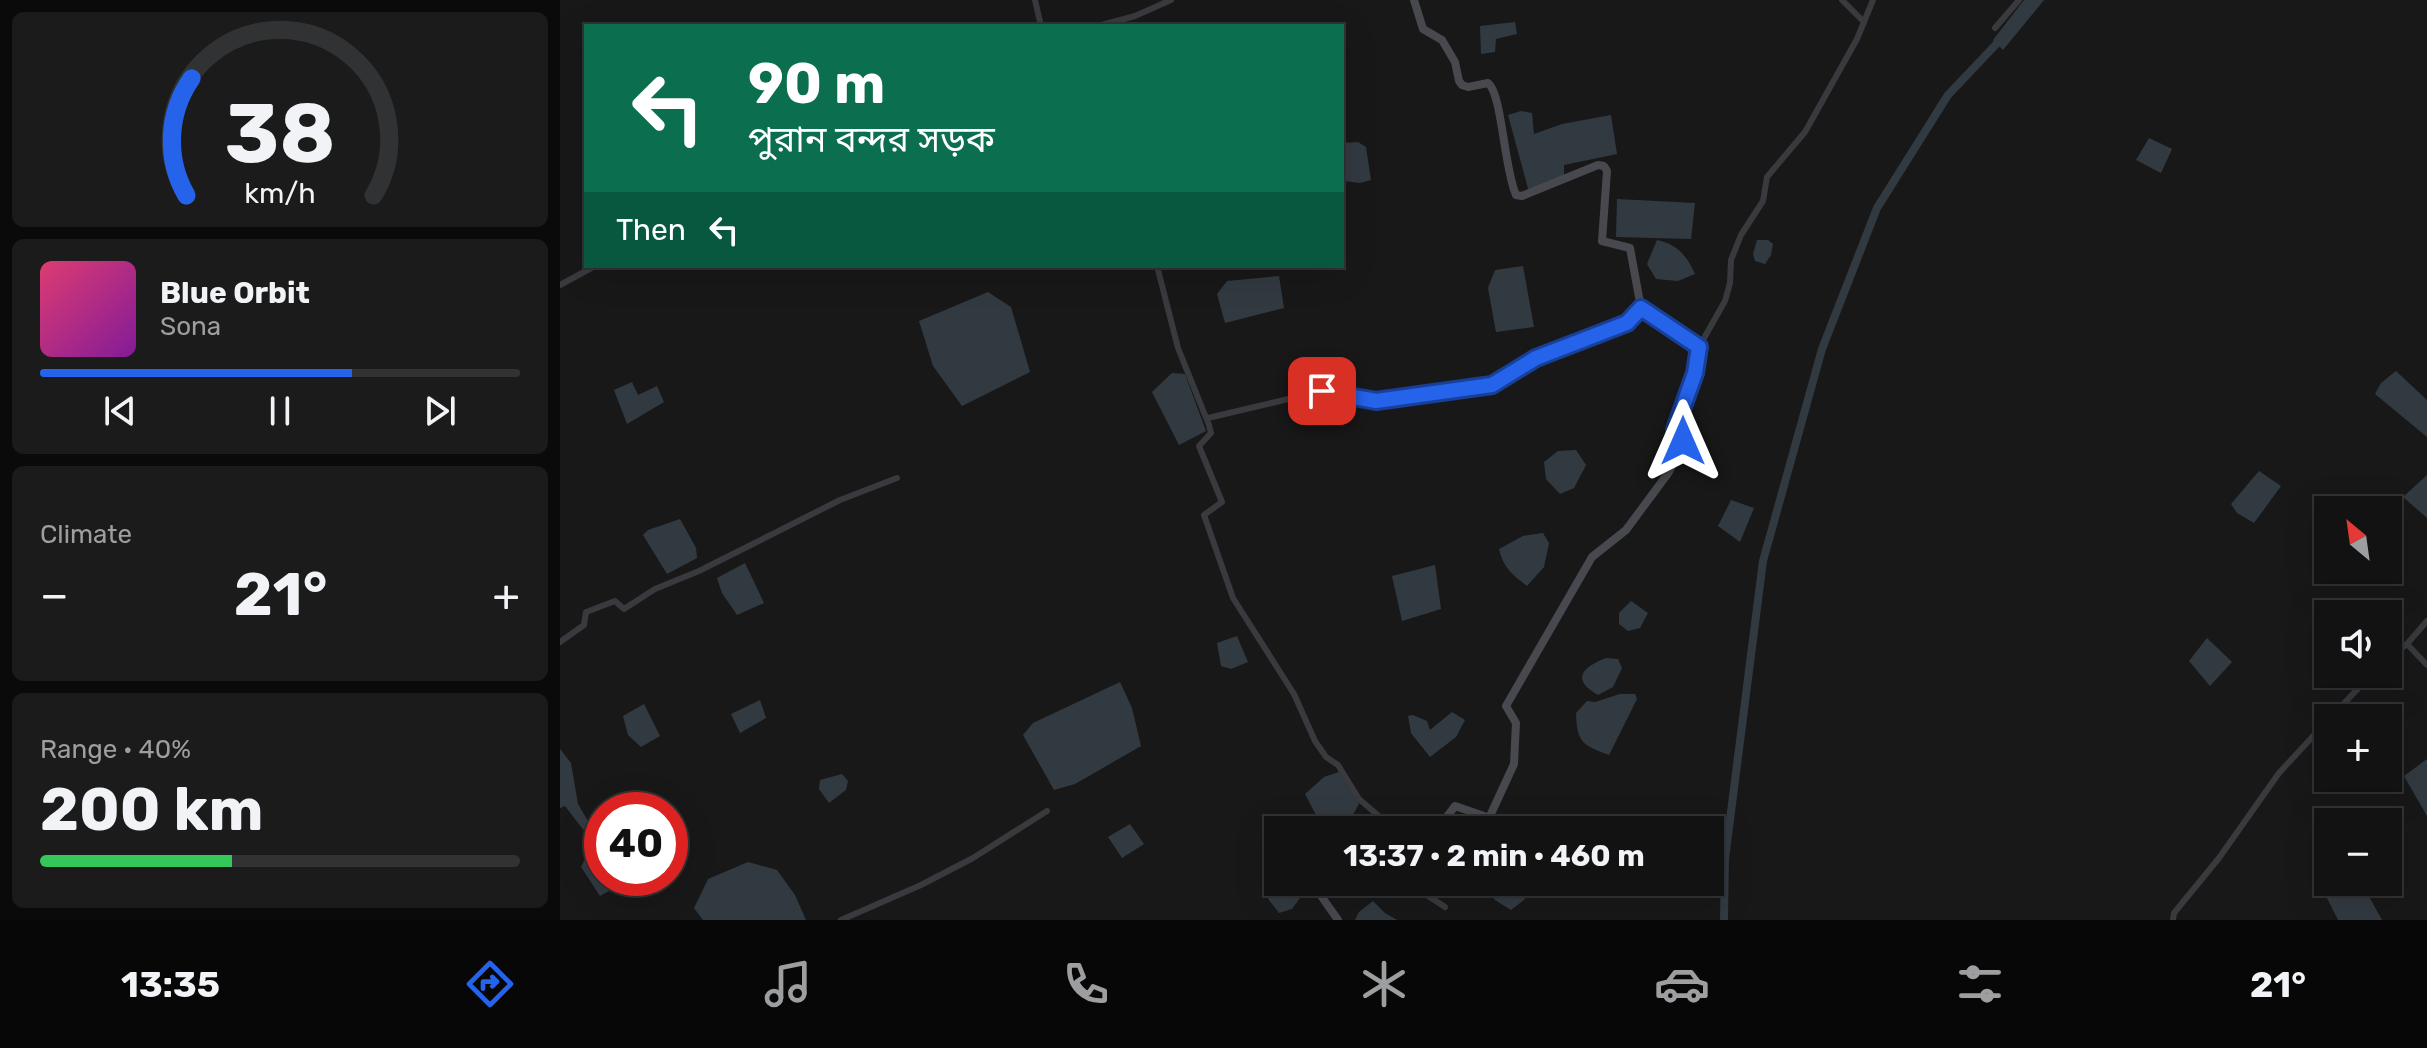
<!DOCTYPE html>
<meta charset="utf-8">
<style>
:root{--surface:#121213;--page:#1b1b1c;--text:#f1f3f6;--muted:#9c9ea0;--line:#313233;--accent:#2563eb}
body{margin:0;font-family:Rubik,"Noto Sans Bengali",sans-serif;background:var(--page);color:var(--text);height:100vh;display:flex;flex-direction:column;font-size:30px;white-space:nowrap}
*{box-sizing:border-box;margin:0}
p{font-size:26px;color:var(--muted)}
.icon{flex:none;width:44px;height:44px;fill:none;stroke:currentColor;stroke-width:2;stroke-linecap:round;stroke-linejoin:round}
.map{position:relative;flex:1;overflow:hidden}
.side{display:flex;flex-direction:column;gap:12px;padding:12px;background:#0a0a0a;width:560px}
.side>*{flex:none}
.hud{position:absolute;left:24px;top:24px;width:760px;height:244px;border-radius:0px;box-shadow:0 8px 32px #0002,0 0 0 2px var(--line);background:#0b6e4f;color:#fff;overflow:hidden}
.needle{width:52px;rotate:331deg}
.fabs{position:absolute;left:1754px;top:496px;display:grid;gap:16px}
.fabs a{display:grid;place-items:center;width:88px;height:88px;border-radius:0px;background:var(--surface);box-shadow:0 8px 32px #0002,0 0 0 2px var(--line);font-size:40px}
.speed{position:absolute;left:24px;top:792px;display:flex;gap:16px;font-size:40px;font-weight:700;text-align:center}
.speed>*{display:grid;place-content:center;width:104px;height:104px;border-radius:50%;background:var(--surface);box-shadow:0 8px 32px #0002,0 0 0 2px var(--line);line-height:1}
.speed .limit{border:12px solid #d22;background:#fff;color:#111}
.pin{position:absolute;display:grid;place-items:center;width:68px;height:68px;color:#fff;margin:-34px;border-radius:16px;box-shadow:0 4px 12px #0006}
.me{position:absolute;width:88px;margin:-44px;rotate:0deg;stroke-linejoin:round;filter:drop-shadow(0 0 6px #0008)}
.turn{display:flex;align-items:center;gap:28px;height:168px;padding:0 32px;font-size:36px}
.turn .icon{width:104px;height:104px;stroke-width:2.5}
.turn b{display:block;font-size:56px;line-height:68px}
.then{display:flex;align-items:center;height:76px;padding:0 32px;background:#0003;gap:16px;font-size:30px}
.big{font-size:60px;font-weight:700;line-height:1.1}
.side .card{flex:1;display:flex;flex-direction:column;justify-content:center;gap:12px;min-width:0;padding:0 28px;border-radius:12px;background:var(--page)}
.side .dial{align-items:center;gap:0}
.dial svg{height:208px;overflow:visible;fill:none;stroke:var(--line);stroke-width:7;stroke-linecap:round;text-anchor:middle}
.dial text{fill:var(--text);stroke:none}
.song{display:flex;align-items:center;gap:24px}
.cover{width:96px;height:96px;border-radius:12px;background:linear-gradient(135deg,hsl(340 70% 55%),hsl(290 70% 35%))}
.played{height:8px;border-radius:4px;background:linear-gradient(90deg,var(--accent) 65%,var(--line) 65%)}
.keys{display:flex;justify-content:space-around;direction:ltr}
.heat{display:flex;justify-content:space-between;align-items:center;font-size:44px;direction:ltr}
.charge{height:12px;border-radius:6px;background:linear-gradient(90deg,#34c759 40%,var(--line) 0)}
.trip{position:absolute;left:704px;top:816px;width:460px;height:80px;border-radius:0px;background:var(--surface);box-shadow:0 8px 32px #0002,0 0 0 2px var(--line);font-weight:700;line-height:80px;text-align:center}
.dock{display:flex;height:128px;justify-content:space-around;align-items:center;background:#070708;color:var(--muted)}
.dock .icon{width:56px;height:56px}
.dock .on{color:var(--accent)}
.dock b{font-size:36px;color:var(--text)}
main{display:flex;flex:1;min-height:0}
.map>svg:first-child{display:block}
.water{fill:#323a41}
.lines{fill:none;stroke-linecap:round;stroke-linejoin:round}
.canal{stroke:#323a41;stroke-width:8}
.street{stroke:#393a3e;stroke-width:6}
.secondary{stroke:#47494e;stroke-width:8}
.route-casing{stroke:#184099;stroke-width:20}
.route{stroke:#2563eb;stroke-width:14}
</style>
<main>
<section class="side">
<div class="card dial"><svg viewBox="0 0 100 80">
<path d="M14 69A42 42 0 1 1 86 69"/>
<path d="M14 69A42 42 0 0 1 16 24" stroke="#2563eb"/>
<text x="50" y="56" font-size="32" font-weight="700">38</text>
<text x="50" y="72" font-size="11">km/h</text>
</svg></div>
<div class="card">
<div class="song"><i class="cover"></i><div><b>Blue Orbit</b><p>Sona</p></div></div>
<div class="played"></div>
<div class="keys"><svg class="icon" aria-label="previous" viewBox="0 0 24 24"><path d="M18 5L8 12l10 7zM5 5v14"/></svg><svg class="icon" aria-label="pause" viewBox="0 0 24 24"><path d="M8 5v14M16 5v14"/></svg><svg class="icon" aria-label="next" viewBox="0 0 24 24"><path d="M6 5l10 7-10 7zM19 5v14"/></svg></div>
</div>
<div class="card"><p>Climate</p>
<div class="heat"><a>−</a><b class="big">21°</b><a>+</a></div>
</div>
<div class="card"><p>Range · 40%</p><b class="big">200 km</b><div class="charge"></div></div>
</section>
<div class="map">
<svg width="1867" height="920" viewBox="0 0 1867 920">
<rect width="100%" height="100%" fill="#181819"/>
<g class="water">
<path d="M1464,0H1484L1443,50L1433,40Z"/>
<path d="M955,22L957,34L936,39L935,52L921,54L920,26Z"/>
<path d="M961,111L972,113L974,134L1002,124L1051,115L1057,154L1004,165V176L969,192L948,115Z"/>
<path d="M1589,138L1612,149L1601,173L1576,160Z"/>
<path d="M798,142L806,147L811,180L800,183L784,181L782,143Z"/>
<path d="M1057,199L1135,203L1131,239L1056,237Z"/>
<path d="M1097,240C1117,244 1127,256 1135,274L1118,281L1096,279L1087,264Z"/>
<path d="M1197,240H1208L1213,244L1211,255L1205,264L1195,261L1193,254Z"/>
<path d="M963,266L974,327L936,332L928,288L935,270Z"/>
<path d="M719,276L724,308L665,323L657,294L667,281Z"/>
<path d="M428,292L451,307L470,372L402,406L373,366L359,321Z"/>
<path d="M1836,371L1867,400V437L1815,394L1821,383Z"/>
<path d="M612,373L625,374L646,431L619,445L592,392Z"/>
<path d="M72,382L78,395L97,386L104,402L67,424L54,390Z"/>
<path d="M1016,450L1026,465L1014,488L1000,494L986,479L984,462L998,451Z"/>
<path d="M1699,471L1721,486L1694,523L1677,513L1671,504Z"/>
<path d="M1867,475V518L1843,497Z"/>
<path d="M1171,500L1194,508L1180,542L1158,526Z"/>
<path d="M120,519L136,548L137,558L107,574L83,535L88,530Z"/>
<path d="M983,533L989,543L984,567L967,586C952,575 943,567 939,549L963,536Z"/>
<path d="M185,563L204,603L177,615L162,593L157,578Z"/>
<path d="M875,565L881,609L842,621L832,576Z"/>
<path d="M1071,601L1088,613L1080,628L1068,631L1059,624V613Z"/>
<path d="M677,636L688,662L671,669L661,666L657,643Z"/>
<path d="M1647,638L1672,662L1650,686L1629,661Z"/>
<path d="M1046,658L1058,659L1062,668L1053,687L1038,695C1010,679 1023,667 1046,658Z"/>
<path d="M560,682L572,708L581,746L515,784L494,790L463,735L473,723Z"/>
<path d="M1060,694H1075L1077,699L1049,755C1022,745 1017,742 1016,713L1027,701L1035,702Z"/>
<path d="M200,700L206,718L180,733L171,714Z"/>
<path d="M84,704L100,736L81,747L68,735L63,716Z"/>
<path d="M892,712L905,720L896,737L870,757L851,733L848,716L853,715L867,721L870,730Z"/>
<path d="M0,749L11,763L18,804L42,845V878H72L40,896L21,867L29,851L25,832L5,806L0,808Z"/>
<path d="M1867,759V816L1844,776Z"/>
<path d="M779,772L799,804L784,830H764L745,794L764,777Z"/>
<path d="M282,774L288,781L286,790L269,803L259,789L260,780Z"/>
<path d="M570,824L584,844L562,858L548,837Z"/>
<path d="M188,862L217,870L235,895L246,920H143L134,908L148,879Z"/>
<path d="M718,870V882H747L750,884L732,909L719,913L709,900L703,886Z"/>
<path d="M1768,871V882H1801L1822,920H1778L1756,876Z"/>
<path d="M927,882H975L964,900L951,910L935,900L926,885Z"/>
<path d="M813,901L825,913L837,920H795L799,912Z"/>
</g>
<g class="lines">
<path class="canal" d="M1164,920L1165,859L1203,561L1262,349L1317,208L1388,95L1444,36"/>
<g class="street">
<path d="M475,0L481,26"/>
<path d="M1282,0L1304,22"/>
<path d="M538,26L575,16L611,0"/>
<path d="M1435,28L1459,0"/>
<path d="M597,266L618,348L649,425L651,433L639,446L662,502L644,515L673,598L734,694L755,741L766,757L778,765L799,799L835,830"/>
<path d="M0,285L35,266"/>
<path d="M1139,347L1165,301L1170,283L1171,260L1181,235L1203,201L1207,177L1245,132L1297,39L1313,0"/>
<path d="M648,418L762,391L816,401L932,385L976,358L1067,323L1081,308"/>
<path d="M0,642L24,625L26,612L29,611L55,601L64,609L95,589L139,571L280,500L337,478"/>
<path d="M1847,644L1867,665"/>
<path d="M1828,659L1847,644L1867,621"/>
<path d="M1770,718L1812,674"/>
<path d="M847,882L885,907"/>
<path d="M281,920L361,885L413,858L487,811"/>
<path d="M1613,920L1614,913L1659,858L1719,773L1768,720"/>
</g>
<g class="secondary">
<path d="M854,0L863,29L882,40L895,62L899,81L902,85L908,87L928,83C942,93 944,169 956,195L962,196L1038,165L1044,166L1047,171L1042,241L1070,248L1081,308L1139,347L1135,373L1115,429L1124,443L1109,472L1066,530L1032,557L946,706L956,723L954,764L930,816L927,817L895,806L877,830"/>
<path d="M759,882L757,890L778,920"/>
</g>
</g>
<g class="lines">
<defs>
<path id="route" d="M762,391L816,401L932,385L976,358L1067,323L1081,308L1139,347L1135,373L1115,429L1123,441"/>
</defs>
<use href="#route" class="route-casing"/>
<use href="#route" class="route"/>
</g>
</svg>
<div class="fabs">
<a><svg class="needle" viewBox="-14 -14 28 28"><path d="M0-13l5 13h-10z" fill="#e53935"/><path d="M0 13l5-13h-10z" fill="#9c9ea0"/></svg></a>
<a><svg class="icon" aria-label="sound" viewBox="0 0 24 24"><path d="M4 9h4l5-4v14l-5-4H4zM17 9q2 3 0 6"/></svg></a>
<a>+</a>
<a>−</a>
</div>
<div class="speed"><div class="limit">40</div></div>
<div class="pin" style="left:762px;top:391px;background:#d93025"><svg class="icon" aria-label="arrive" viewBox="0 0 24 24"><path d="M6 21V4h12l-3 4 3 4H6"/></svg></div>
<svg class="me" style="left:1123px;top:441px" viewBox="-20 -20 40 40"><path d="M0-17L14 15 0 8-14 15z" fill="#2563eb" stroke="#fff" stroke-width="4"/></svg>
<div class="trip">13:37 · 2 min · 460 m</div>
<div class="hud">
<div class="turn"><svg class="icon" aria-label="left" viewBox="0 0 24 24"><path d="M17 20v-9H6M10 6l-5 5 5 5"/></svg><div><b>90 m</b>পুরান বন্দর সড়ক</div></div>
<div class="then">Then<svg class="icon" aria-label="left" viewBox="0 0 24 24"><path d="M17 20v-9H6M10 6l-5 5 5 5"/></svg></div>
</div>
</div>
</main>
<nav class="dock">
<b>13:35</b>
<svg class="icon on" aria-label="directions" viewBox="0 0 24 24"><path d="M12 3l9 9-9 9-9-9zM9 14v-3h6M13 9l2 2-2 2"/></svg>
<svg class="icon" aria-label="music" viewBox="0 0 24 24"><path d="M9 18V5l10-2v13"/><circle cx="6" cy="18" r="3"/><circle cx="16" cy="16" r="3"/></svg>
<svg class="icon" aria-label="phone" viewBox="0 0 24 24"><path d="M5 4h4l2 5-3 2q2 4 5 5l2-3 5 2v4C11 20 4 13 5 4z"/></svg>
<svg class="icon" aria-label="climate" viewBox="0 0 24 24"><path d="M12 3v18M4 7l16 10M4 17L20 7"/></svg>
<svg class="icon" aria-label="car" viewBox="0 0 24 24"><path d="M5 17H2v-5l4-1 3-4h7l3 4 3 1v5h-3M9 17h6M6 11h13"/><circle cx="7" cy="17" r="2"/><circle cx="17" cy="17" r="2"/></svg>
<svg class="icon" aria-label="filters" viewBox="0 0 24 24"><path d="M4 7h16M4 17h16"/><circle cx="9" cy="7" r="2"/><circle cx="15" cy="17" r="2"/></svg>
<b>21°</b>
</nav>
